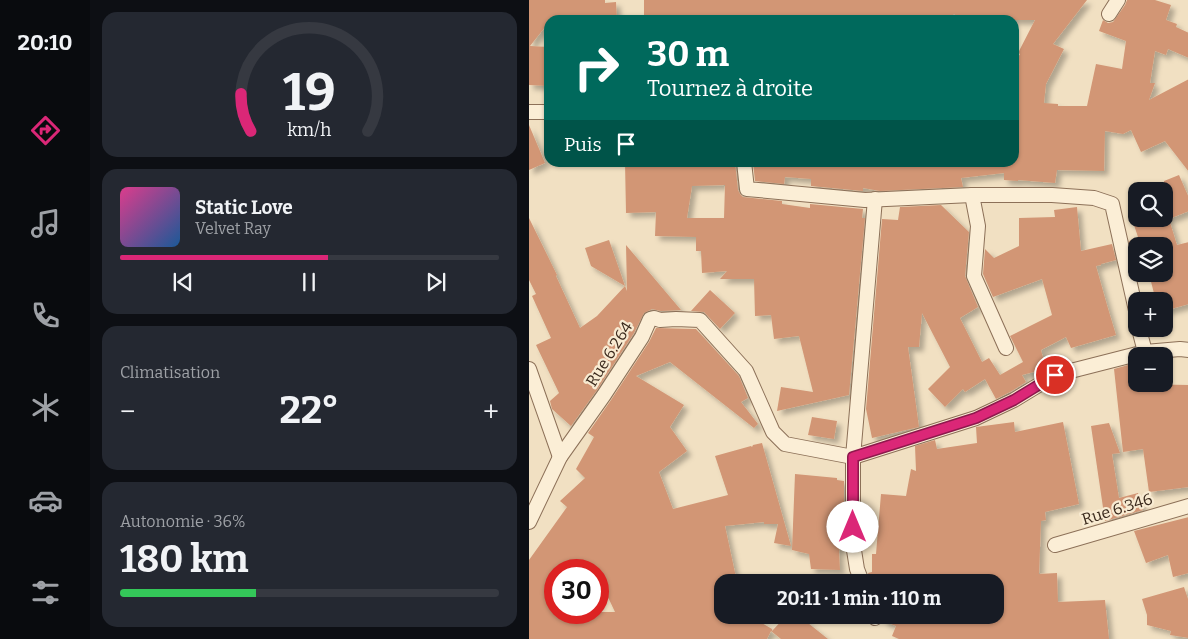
<!DOCTYPE html>
<html lang="fr">
<meta charset="utf-8">
<style>
:root{--surface:#171b24;--page:#242831;--text:#f1f3f6;--muted:#9ea1a6;--line:#363941;--accent:#db2777}
body{margin:0;font-family:Bitter,serif;background:var(--page);color:var(--text);height:100vh;display:flex;flex-direction:column;font-size:19px;white-space:nowrap}
*{box-sizing:border-box;margin:0}
p{font-size:16px;color:var(--muted)}
.icon{flex:none;width:28px;height:28px;fill:none;stroke:currentColor;stroke-width:2;stroke-linecap:round;stroke-linejoin:round}
.map{position:relative;flex:1;overflow:hidden}
.drawer{display:flex;flex-direction:column;gap:12px;padding:12px;background:#0d0f14;width:439px}
.drawer>*{flex:none}
.banner{position:absolute;left:15px;top:15px;width:475px;height:152px;border-radius:15px;box-shadow:0 1px 4px #0004;background:#00695c;color:#fff;overflow:hidden}
.controls{position:absolute;left:599px;top:182px;display:grid;gap:10px}
.controls a{display:grid;place-items:center;width:45px;height:45px;border-radius:10px;background:var(--surface);box-shadow:0 1px 4px #0004;font-size:25px}
.speed{position:absolute;left:15px;top:559px;display:flex;gap:10px;font-size:25px;font-weight:700;text-align:center}
.speed>*{display:grid;place-content:center;width:65px;height:65px;border-radius:50%;background:var(--surface);box-shadow:0 1px 4px #0004;line-height:1}
.speed .limit{border:8px solid #d22;background:#fff;color:#111}
.pin{position:absolute;display:grid;place-items:center;width:42px;height:42px;color:#fff;margin:-21px;border:2px solid #fff;border-radius:50%;box-shadow:0 1px 5px #0007}
.me{position:absolute;width:55px;margin:-28px;rotate:0deg;stroke-linejoin:round;filter:drop-shadow(0 0 4px #0008)}
.turn{display:flex;align-items:center;gap:18px;height:105px;padding:0 20px;font-size:22px}
.turn .icon{width:65px;height:65px;stroke-width:2.5}
.turn b{display:block;font-size:35px;line-height:42px}
.then{display:flex;align-items:center;height:48px;padding:0 20px;background:#0003;gap:10px;font-size:19px}
.big{font-size:38px;font-weight:700;line-height:1.1}
.drawer .tile{flex:1;display:flex;flex-direction:column;justify-content:center;gap:8px;min-width:0;padding:0 18px;border-radius:15px;background:var(--page)}
.drawer .dial{align-items:center;gap:0}
.dial svg{height:130px;overflow:visible;fill:none;stroke:var(--line);stroke-width:7;stroke-linecap:round;text-anchor:middle}
.dial text{fill:var(--text);stroke:none}
.song{display:flex;align-items:center;gap:15px}
.cover{width:60px;height:60px;border-radius:8px;background:linear-gradient(135deg,hsl(330 70% 55%),hsl(210 70% 35%))}
.played{height:5px;border-radius:2px;background:linear-gradient(90deg,var(--accent) 55%,var(--line) 55%)}
.keys{display:flex;justify-content:space-around;direction:ltr}
.heat{display:flex;justify-content:space-between;align-items:center;font-size:28px;direction:ltr}
.charge{height:8px;border-radius:4px;background:linear-gradient(90deg,#34c759 36%,var(--line) 0)}
.trip{position:absolute;left:185px;top:574px;width:290px;height:50px;border-radius:15px;background:var(--surface);box-shadow:0 1px 4px #0004;font-weight:700;line-height:50px;text-align:center}
main{display:flex;flex:1;min-height:0}
.menu{display:flex;flex-direction:column;width:90px;justify-content:space-around;align-items:center;background:#090b0e;color:var(--muted)}
.menu .icon{width:35px;height:35px}
.menu .selected{color:var(--accent)}
.menu b{font-size:22px;color:var(--text)}
.map>svg:first-child{display:block}
.building{fill:#d29675;fill-rule:evenodd;filter:url(#shadow)}
.lines{fill:none;stroke-linecap:round;stroke-linejoin:round}
.minor-casing{stroke:#8c7058;stroke-width:16}
.minor{stroke:#fbeed6;stroke-width:14}
.route-casing{stroke:#8e194d;stroke-width:12}
.route{stroke:#db2777;stroke-width:9}
.labels{text-anchor:middle;dominant-baseline:central;stroke-width:4.5;stroke-linejoin:round;paint-order:stroke}
.street-label{font-size:16px;fill:#3b2a1d;stroke:#f8ebd2}
</style>
<main>
<nav class="menu">
<b>20:10</b>
<svg class="icon selected" aria-label="directions" viewBox="0 0 24 24"><path d="M12 3l9 9-9 9-9-9zM9 14v-3h6M13 9l2 2-2 2"/></svg>
<svg class="icon" aria-label="music" viewBox="0 0 24 24"><path d="M9 18V5l10-2v13"/><circle cx="6" cy="18" r="3"/><circle cx="16" cy="16" r="3"/></svg>
<svg class="icon" aria-label="phone" viewBox="0 0 24 24"><path d="M5 4h4l2 5-3 2q2 4 5 5l2-3 5 2v4C11 20 4 13 5 4z"/></svg>
<svg class="icon" aria-label="climate" viewBox="0 0 24 24"><path d="M12 3v18M4 7l16 10M4 17L20 7"/></svg>
<svg class="icon" aria-label="car" viewBox="0 0 24 24"><path d="M5 17H2v-5l4-1 3-4h7l3 4 3 1v5h-3M9 17h6M6 11h13"/><circle cx="7" cy="17" r="2"/><circle cx="17" cy="17" r="2"/></svg>
<svg class="icon" aria-label="filters" viewBox="0 0 24 24"><path d="M4 7h16M4 17h16"/><circle cx="9" cy="7" r="2"/><circle cx="15" cy="17" r="2"/></svg>
</nav>
<section class="drawer">
<div class="tile dial"><svg viewBox="0 0 100 80">
<path d="M14 69A42 42 0 1 1 86 69"/>
<path d="M14 69A42 42 0 0 1 8 46" stroke="#db2777"/>
<text x="50" y="56" font-size="32" font-weight="700">19</text>
<text x="50" y="72" font-size="11">km/h</text>
</svg></div>
<div class="tile">
<div class="song"><i class="cover"></i><div><b>Static Love</b><p>Velvet Ray</p></div></div>
<div class="played"></div>
<div class="keys"><svg class="icon" aria-label="previous" viewBox="0 0 24 24"><path d="M18 5L8 12l10 7zM5 5v14"/></svg><svg class="icon" aria-label="pause" viewBox="0 0 24 24"><path d="M8 5v14M16 5v14"/></svg><svg class="icon" aria-label="next" viewBox="0 0 24 24"><path d="M6 5l10 7-10 7zM19 5v14"/></svg></div>
</div>
<div class="tile"><p>Climatisation</p>
<div class="heat"><a>−</a><b class="big">22°</b><a>+</a></div>
</div>
<div class="tile"><p>Autonomie · 36%</p><b class="big">180 km</b><div class="charge"></div></div>
</section>
<div class="map">
<svg width="660" height="639" viewBox="0 0 660 639">
<defs>
<filter id="shadow"><feDropShadow dx="4.5" dy="4.5" stdDeviation="2.5" flood-color="#0004"/></filter>
</defs>
<rect width="100%" height="100%" fill="#f1e0c2"/>
<g class="building">
<path d="M0,0H76V3L87,2L88,20H20V22L1,46L20,47V86L0,85Z"/>
<path d="M115,0H558L524,44L535,49L517,84L515,103L529,104V106H558L567,64L593,69L597,41L570,31L574,20L579,23L584,22L596,5L598,0H626L642,5L637,20L648,24L647,27L660,33V58L639,49L637,55L626,51L621,83H626L620,100L660,79V172L636,141L612,152L602,130L594,134L576,131L575,171L528,170L526,183L489,180V181L475,180V173L432,178L434,187L351,191L334,188V191L282,186V179L256,177L255,184L226,181L224,162H485V64L491,54L489,53L506,20H433L425,14L420,20H115Z"/>
<path d="M0,125L16,163L0,170Z"/>
<path d="M96,162H206L209,190L211,194L214,197L253,201V204L281,208V204L334,209L333,218H336L320,395L248,411L252,387L284,392L270,336L245,339L242,315L226,316L225,279H191L198,271L173,273L172,251H167V237L126,236L127,212L97,213ZM196,185L195,218H158L163,186Z"/>
<path d="M650,175L660,198V211L640,219L648,245L660,242V304L635,311V301H627L620,274H635V246H612L603,219H635V181Z"/>
<path d="M412,205L440,232L436,276L449,307L431,318L453,362L460,358L471,375L494,362L481,336L523,315L513,279L464,297L454,274L456,249L465,258L490,246V218L526,217L525,210L548,207L552,251L583,244L587,260L572,264V265L567,266L578,305L587,335L542,348L537,337L512,350L517,369L493,375L497,382L481,392L467,399L456,379L436,392L434,389L416,407L399,389L421,367L393,313L390,347H379L390,427L343,438L337,409L353,219L369,220L371,207Z"/>
<path d="M0,218L28,275L27,276L51,328L68,316L96,286L98,291L97,245L152,310L132,311L123,309L115,313L105,333L68,390L42,426L23,409L21,401L30,393L7,345L22,338L3,296L7,294L0,280Z"/>
<path d="M608,239V256L604,257L600,241Z"/>
<path d="M80,240L96,286L62,266L56,248Z"/>
<path d="M181,290L206,313L191,329L175,312L162,311Z"/>
<path d="M127,328L167,329L210,376L219,398L212,402L229,424L225,428L141,362L107,376L155,405L141,427L158,451L130,472L144,509L199,495L186,456L222,446L223,447L224,445L233,443L262,546L245,543L249,524H235V522L196,526L208,582H194V615H219L243,629V631L258,615H269L299,639H252L242,631L238,639H0V560L38,507L31,501L56,478L47,469L65,437L59,433L82,400L120,342ZM26,570H69V576L86,612H26Z"/>
<path d="M599,365H608V384L660,385V487L620,492L614,449L594,452L585,369Z"/>
<path d="M283,417L308,421L305,439L279,435Z"/>
<path d="M485,422L486,432L534,422L550,504L516,512L517,520L512,521L510,574L528,573L529,602L576,600L580,639H370L363,636L367,626L354,621V615H405L422,618L423,615H466V582H374L375,580L369,582H342L339,573L343,572V554H347L352,494L377,496L382,469L387,471L386,446L406,440L408,449L448,443L447,427Z"/>
<path d="M580,423L591,453L583,454L590,498L609,493L614,510L576,521L562,426Z"/>
<path d="M266,474L308,478V480L315,481V520L310,552L311,570L282,569L280,554L263,550Z"/>
<path d="M660,517V573L644,577L639,555L617,563L605,531Z"/>
<path d="M655,587L660,602V638L641,635L642,631L618,625V615L613,599Z"/>
</g>
<g class="lines">
<defs>
<g id="minor">
<path d="M580,14L589,0"/>
<path d="M0,112H20"/>
<path d="M215,162L218,189L336,200L443,195H523L565,198L583,204L608,315"/>
<path d="M443,195L449,226L445,276L477,348"/>
<path d="M610,329L616,352"/>
<path d="M0,369L31,457"/>
<path d="M0,522L31,457L75,395L113,337L121,319L125,318L131,320L147,319L171,320L217,371L244,432L256,444L324,457L447,418L485,400L526,375L616,352L651,349L660,350"/>
<path d="M526,545L660,506"/>
<path d="M333,582L328,569L324,544V457L346,199"/>
<path d="M345,615L346,618"/>
</g>
</defs>
<use href="#minor" class="minor-casing"/>
<use href="#minor" class="minor"/>
</g>
<g class="lines">
<defs>
<path id="route" d="M324,527V457L447,418L485,400L526,375"/>
</defs>
<use href="#route" class="route-casing"/>
<use href="#route" class="route"/>
</g>
<g class="labels">
<g class="street-label">
<text transform="translate(80 354) rotate(-58)">Rue 6.264</text>
<text transform="translate(588 509) rotate(-17)">Rue 6.346</text>
</g>
</g>
</svg>
<div class="controls">
<a><svg class="icon" aria-label="search" viewBox="0 0 24 24"><circle cx="10" cy="10" r="6"/><path d="M15 15l6 6"/></svg></a>
<a><svg class="icon" aria-label="layers" viewBox="0 0 24 24"><path d="M12 4l9 5-9 5-9-5zM3 14l9 5 9-5"/></svg></a>
<a>+</a>
<a>−</a>
</div>
<div class="speed"><div class="limit">30</div></div>
<div class="pin" style="left:526px;top:375px;background:#d93025"><svg class="icon" aria-label="arrive" viewBox="0 0 24 24"><path d="M6 21V4h12l-3 4 3 4H6"/></svg></div>
<svg class="me" style="left:324px;top:527px" viewBox="-20 -20 40 40"><circle r="19" fill="#fff"/><path d="M0-13L10 11 0 6-10 11z" fill="#db2777"/></svg>
<div class="trip">20:11 · 1 min · 110 m</div>
<div class="banner">
<div class="turn"><svg class="icon" aria-label="right" viewBox="0 0 24 24"><path d="M7 20v-9h11M14 6l5 5-5 5"/></svg><div><b>30 m</b>Tournez à droite</div></div>
<div class="then">Puis<svg class="icon" aria-label="arrive" viewBox="0 0 24 24"><path d="M6 21V4h12l-3 4 3 4H6"/></svg></div>
</div>
</div>
</main>
